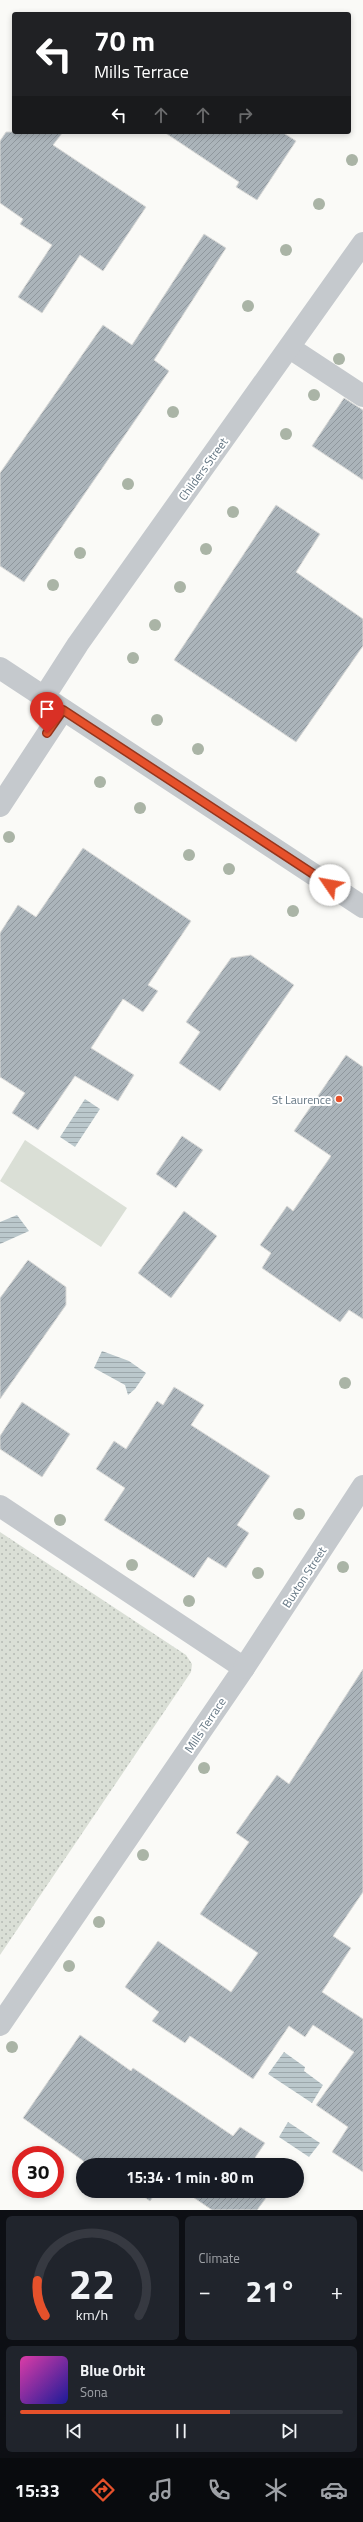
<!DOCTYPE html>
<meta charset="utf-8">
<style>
:root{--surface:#171b24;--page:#20242c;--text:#f1f3f6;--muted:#9ea1a6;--line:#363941;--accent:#e6512b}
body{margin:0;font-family:"Titillium Web",sans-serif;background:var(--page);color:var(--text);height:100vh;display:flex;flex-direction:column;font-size:15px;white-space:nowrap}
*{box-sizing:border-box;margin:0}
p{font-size:13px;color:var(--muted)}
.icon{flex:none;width:22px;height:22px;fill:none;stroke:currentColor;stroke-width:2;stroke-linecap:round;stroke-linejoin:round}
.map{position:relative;height:2210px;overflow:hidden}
.sheet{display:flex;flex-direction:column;gap:6px;padding:6px;background:#0d0f14;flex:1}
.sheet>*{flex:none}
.top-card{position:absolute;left:12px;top:12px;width:339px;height:122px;border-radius:4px;box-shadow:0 2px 6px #0003;background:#202124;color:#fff;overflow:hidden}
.speed{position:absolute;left:12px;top:2146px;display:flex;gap:8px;font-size:20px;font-weight:700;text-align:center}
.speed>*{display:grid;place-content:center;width:52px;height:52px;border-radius:50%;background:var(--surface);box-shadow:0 2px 6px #0003;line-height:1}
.speed .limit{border:6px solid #d22;background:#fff;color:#111}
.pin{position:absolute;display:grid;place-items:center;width:34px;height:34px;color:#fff;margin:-41px -17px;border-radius:50% 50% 50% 0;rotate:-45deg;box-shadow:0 0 4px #0007}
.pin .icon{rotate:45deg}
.me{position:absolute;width:44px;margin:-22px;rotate:303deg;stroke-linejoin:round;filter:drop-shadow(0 0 3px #0008)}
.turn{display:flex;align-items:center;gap:14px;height:84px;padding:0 16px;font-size:18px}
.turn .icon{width:52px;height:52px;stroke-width:2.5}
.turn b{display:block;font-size:28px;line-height:34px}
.lanes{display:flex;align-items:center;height:38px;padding:0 16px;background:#0003;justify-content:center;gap:20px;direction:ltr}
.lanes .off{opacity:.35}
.big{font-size:30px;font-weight:700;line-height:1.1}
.sheet .widget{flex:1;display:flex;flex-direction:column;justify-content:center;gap:6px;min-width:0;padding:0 14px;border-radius:6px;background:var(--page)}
.sheet .dial{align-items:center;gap:0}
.dial svg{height:104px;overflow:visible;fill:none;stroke:var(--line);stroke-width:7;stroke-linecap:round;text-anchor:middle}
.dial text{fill:var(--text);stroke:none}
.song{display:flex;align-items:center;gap:12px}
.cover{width:48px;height:48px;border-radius:6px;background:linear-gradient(135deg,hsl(320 70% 55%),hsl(240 70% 35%))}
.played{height:4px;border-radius:2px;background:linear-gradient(90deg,var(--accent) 65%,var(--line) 65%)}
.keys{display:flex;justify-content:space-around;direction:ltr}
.heat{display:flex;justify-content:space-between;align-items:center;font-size:22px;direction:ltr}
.sheet .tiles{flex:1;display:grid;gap:6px;grid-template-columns:1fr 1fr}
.widget:last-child{grid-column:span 2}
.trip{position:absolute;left:76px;top:2158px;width:228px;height:40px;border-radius:20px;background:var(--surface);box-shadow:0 2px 6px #0003;font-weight:700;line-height:40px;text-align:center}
.menu{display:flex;height:64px;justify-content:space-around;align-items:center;background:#090b0e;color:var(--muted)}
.menu .icon{width:28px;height:28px}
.menu .on{color:var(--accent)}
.menu b{font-size:18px;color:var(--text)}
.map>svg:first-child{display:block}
.grass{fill:url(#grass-dots)}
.pitch{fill:#dadfd6}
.water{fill:url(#water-rules)}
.building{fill:url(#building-hatch);stroke:#dbdbd9}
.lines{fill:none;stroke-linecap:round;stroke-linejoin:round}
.minor{stroke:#c5c9cd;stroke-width:22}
.tree{fill:#aab4a6}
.route-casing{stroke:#96351c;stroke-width:10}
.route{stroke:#e6512b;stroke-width:7}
.poi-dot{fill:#e6512b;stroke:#fff;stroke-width:1.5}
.labels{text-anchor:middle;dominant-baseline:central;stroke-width:4;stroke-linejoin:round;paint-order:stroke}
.street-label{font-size:12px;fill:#647683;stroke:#fff}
.poi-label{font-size:12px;fill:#647683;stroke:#fff;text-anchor:end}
</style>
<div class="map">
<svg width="363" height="2210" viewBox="0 0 363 2210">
<defs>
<pattern id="grass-dots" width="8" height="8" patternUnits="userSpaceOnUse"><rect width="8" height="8" fill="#dadfd6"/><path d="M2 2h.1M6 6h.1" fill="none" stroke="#b4b9b3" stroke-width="1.8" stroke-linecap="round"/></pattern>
<pattern id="water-rules" width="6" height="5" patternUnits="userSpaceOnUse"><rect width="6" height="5" fill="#bbc8cc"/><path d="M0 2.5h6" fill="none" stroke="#9ca7ab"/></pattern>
<pattern id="building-hatch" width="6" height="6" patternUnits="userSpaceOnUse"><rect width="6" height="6" fill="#abb4ba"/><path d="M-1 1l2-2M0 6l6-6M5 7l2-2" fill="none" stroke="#8f979d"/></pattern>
</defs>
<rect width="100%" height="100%" fill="#fafaf7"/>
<path class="grass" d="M0,1532L186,1655L192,1664L191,1672L0,1955Z"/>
<path class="pitch" d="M25,1140L127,1208L101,1247L0,1181Z"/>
<g class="water">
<path d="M85,1099L100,1109L75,1147L60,1137Z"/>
<path d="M17,1215L29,1231L0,1244V1222Z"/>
<path d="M102,1351L129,1361L146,1373L135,1389L128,1395L125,1385L94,1368Z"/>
<path d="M284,2052L305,2067L304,2071L323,2085L312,2103L268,2074Z"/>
<path d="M288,2122L320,2143L309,2157L279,2137Z"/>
</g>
<g class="building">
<path d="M6,132H63L53,145L146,207L103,271L80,255L42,313L18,297L52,245L20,224L23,219L0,203V141Z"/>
<path d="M164,132H282L296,141L257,200L236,187L239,182Z"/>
<path d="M204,234L226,248L154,360L169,371L24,582L0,566V473L103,325L132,345Z"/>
<path d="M344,398L363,410V480L312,446Z"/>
<path d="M276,505L320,534L296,572L363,619V646L296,742L174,660Z"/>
<path d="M83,848L191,921L148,985L158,991L143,1012L123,999L91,1048L134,1075L118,1101L75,1076L38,1130L12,1113L25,1093L0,1077V933L18,905L36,917Z"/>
<path d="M251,955L294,985L220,1091L179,1063L200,1032L186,1022L231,958Z"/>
<path d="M346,1055L363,1067V1319L349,1310L340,1322L262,1268L271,1253L260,1245L287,1206L293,1211L331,1156L294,1131Z"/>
<path d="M182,1136L203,1150L176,1188L156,1174Z"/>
<path d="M184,1211L217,1236L171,1298L138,1273Z"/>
<path d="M28,1260L66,1287V1305L0,1399V1298Z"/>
<path d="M174,1387L204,1405L191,1425L270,1476L237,1525L249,1533L226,1568L208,1557L194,1578L104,1520L125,1488L96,1469L114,1441L126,1449L157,1401L163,1405Z"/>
<path d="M22,1402L70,1434L42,1477L0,1449V1436Z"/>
<path d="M363,1669V1892L333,1936L351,1948L322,1992L363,2019V2172L332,2152L348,2127L316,2105L354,2052L313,2025L305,2037L289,2026L253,2079L190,2036L185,2043L152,2021L159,2012L125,1987L158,1941L231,1992L258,1953L200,1914L249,1842L236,1833L277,1775L289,1784Z"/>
<path d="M80,2035L131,2071L133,2068L233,2136L240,2127L265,2143L250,2165H89L23,2118Z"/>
<path d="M136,2191H157L150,2201Z"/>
<path d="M184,2191H265L269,2194L257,2210H212Z"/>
</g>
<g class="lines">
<g class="minor">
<path d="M290,348L363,396"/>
<path d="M0,668L363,907"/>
<path d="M44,697L78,644L363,243"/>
<path d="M0,806L63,710"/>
<path d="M0,1506L244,1668L0,2025"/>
<path d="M244,1668L363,1486"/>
</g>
</g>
<g class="tree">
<circle cx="352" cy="160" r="6"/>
<circle cx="319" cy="204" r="6"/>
<circle cx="286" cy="250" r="6"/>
<circle cx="248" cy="306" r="6"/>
<circle cx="339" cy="359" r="6"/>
<circle cx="314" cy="395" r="6"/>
<circle cx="173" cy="412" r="6"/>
<circle cx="286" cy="434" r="6"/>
<circle cx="128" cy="484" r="6"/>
<circle cx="233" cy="512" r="6"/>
<circle cx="206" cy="549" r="6"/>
<circle cx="80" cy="553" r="6"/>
<circle cx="53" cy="585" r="6"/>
<circle cx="180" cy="587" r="6"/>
<circle cx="155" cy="625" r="6"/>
<circle cx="133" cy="658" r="6"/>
<circle cx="157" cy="720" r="6"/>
<circle cx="198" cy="749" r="6"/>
<circle cx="100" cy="782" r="6"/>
<circle cx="140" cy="808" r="6"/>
<circle cx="9" cy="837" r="6"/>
<circle cx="189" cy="855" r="6"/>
<circle cx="229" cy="869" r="6"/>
<circle cx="293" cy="911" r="6"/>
<circle cx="345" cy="1383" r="6"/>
<circle cx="299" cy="1514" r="6"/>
<circle cx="60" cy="1520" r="6"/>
<circle cx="132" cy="1565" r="6"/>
<circle cx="343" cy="1567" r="6"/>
<circle cx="258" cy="1573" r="6"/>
<circle cx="189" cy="1601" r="6"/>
<circle cx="204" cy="1768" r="6"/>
<circle cx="143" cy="1855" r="6"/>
<circle cx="99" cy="1922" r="6"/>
<circle cx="69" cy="1966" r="6"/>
<circle cx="12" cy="2047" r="6"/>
</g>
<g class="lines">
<defs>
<path id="route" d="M47,733L63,710L330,885"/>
</defs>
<use href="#route" class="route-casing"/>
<use href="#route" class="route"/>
</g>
<circle class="poi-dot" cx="339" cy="1099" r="4"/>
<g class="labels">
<g class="street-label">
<text transform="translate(203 469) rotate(-54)">Childers Street</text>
<text transform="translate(304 1577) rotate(-57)">Buxton Street</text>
<text transform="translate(205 1725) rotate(-56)">Mills Terrace</text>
</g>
<g class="poi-label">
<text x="331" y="1099">St Laurence</text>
</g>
</g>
</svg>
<div class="speed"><div class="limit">30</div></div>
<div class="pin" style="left:47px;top:733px;background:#d93025"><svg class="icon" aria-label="arrive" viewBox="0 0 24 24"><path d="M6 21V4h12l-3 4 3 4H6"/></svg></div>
<svg class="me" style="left:330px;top:885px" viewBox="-20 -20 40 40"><circle r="19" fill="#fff"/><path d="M0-13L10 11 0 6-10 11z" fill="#e6512b"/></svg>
<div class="trip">15:34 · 1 min · 80 m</div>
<div class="top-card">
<div class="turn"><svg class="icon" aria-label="left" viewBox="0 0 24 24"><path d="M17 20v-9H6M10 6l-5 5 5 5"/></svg><div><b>70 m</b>Mills Terrace</div></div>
<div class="lanes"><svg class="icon" aria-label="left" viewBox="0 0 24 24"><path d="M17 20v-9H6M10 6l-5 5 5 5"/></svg><svg class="icon off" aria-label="ahead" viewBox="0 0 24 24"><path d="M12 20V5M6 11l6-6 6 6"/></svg><svg class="icon off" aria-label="ahead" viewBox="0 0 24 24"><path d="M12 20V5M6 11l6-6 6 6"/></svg><svg class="icon off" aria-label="right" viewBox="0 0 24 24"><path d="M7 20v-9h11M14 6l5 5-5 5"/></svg></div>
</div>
</div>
<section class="sheet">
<div class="tiles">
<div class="widget dial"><svg viewBox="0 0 100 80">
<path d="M14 69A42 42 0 1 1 86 69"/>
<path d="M14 69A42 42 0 0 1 8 42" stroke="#e6512b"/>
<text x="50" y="56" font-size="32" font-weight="700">22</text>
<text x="50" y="72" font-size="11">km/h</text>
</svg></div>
<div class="widget"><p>Climate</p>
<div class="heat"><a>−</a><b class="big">21°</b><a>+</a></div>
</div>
<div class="widget">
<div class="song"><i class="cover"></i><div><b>Blue Orbit</b><p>Sona</p></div></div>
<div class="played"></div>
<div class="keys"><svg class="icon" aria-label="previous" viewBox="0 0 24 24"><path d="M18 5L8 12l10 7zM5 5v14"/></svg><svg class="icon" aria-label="pause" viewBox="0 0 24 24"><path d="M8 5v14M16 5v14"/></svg><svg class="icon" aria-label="next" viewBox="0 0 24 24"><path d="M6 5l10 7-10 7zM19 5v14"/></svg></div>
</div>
</div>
</section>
<nav class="menu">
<b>15:33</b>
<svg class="icon on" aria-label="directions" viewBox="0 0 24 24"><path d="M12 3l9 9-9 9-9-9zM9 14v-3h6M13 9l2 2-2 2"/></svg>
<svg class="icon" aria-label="music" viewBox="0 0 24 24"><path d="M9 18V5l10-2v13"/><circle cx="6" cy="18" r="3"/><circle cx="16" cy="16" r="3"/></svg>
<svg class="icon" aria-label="phone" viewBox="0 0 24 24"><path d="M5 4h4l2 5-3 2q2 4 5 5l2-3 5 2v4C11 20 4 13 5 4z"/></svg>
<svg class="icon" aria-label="climate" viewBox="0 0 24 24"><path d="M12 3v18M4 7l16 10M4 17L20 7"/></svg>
<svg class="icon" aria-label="car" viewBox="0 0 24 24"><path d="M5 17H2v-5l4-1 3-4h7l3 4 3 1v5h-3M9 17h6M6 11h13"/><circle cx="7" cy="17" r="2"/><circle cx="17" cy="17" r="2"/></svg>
</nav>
